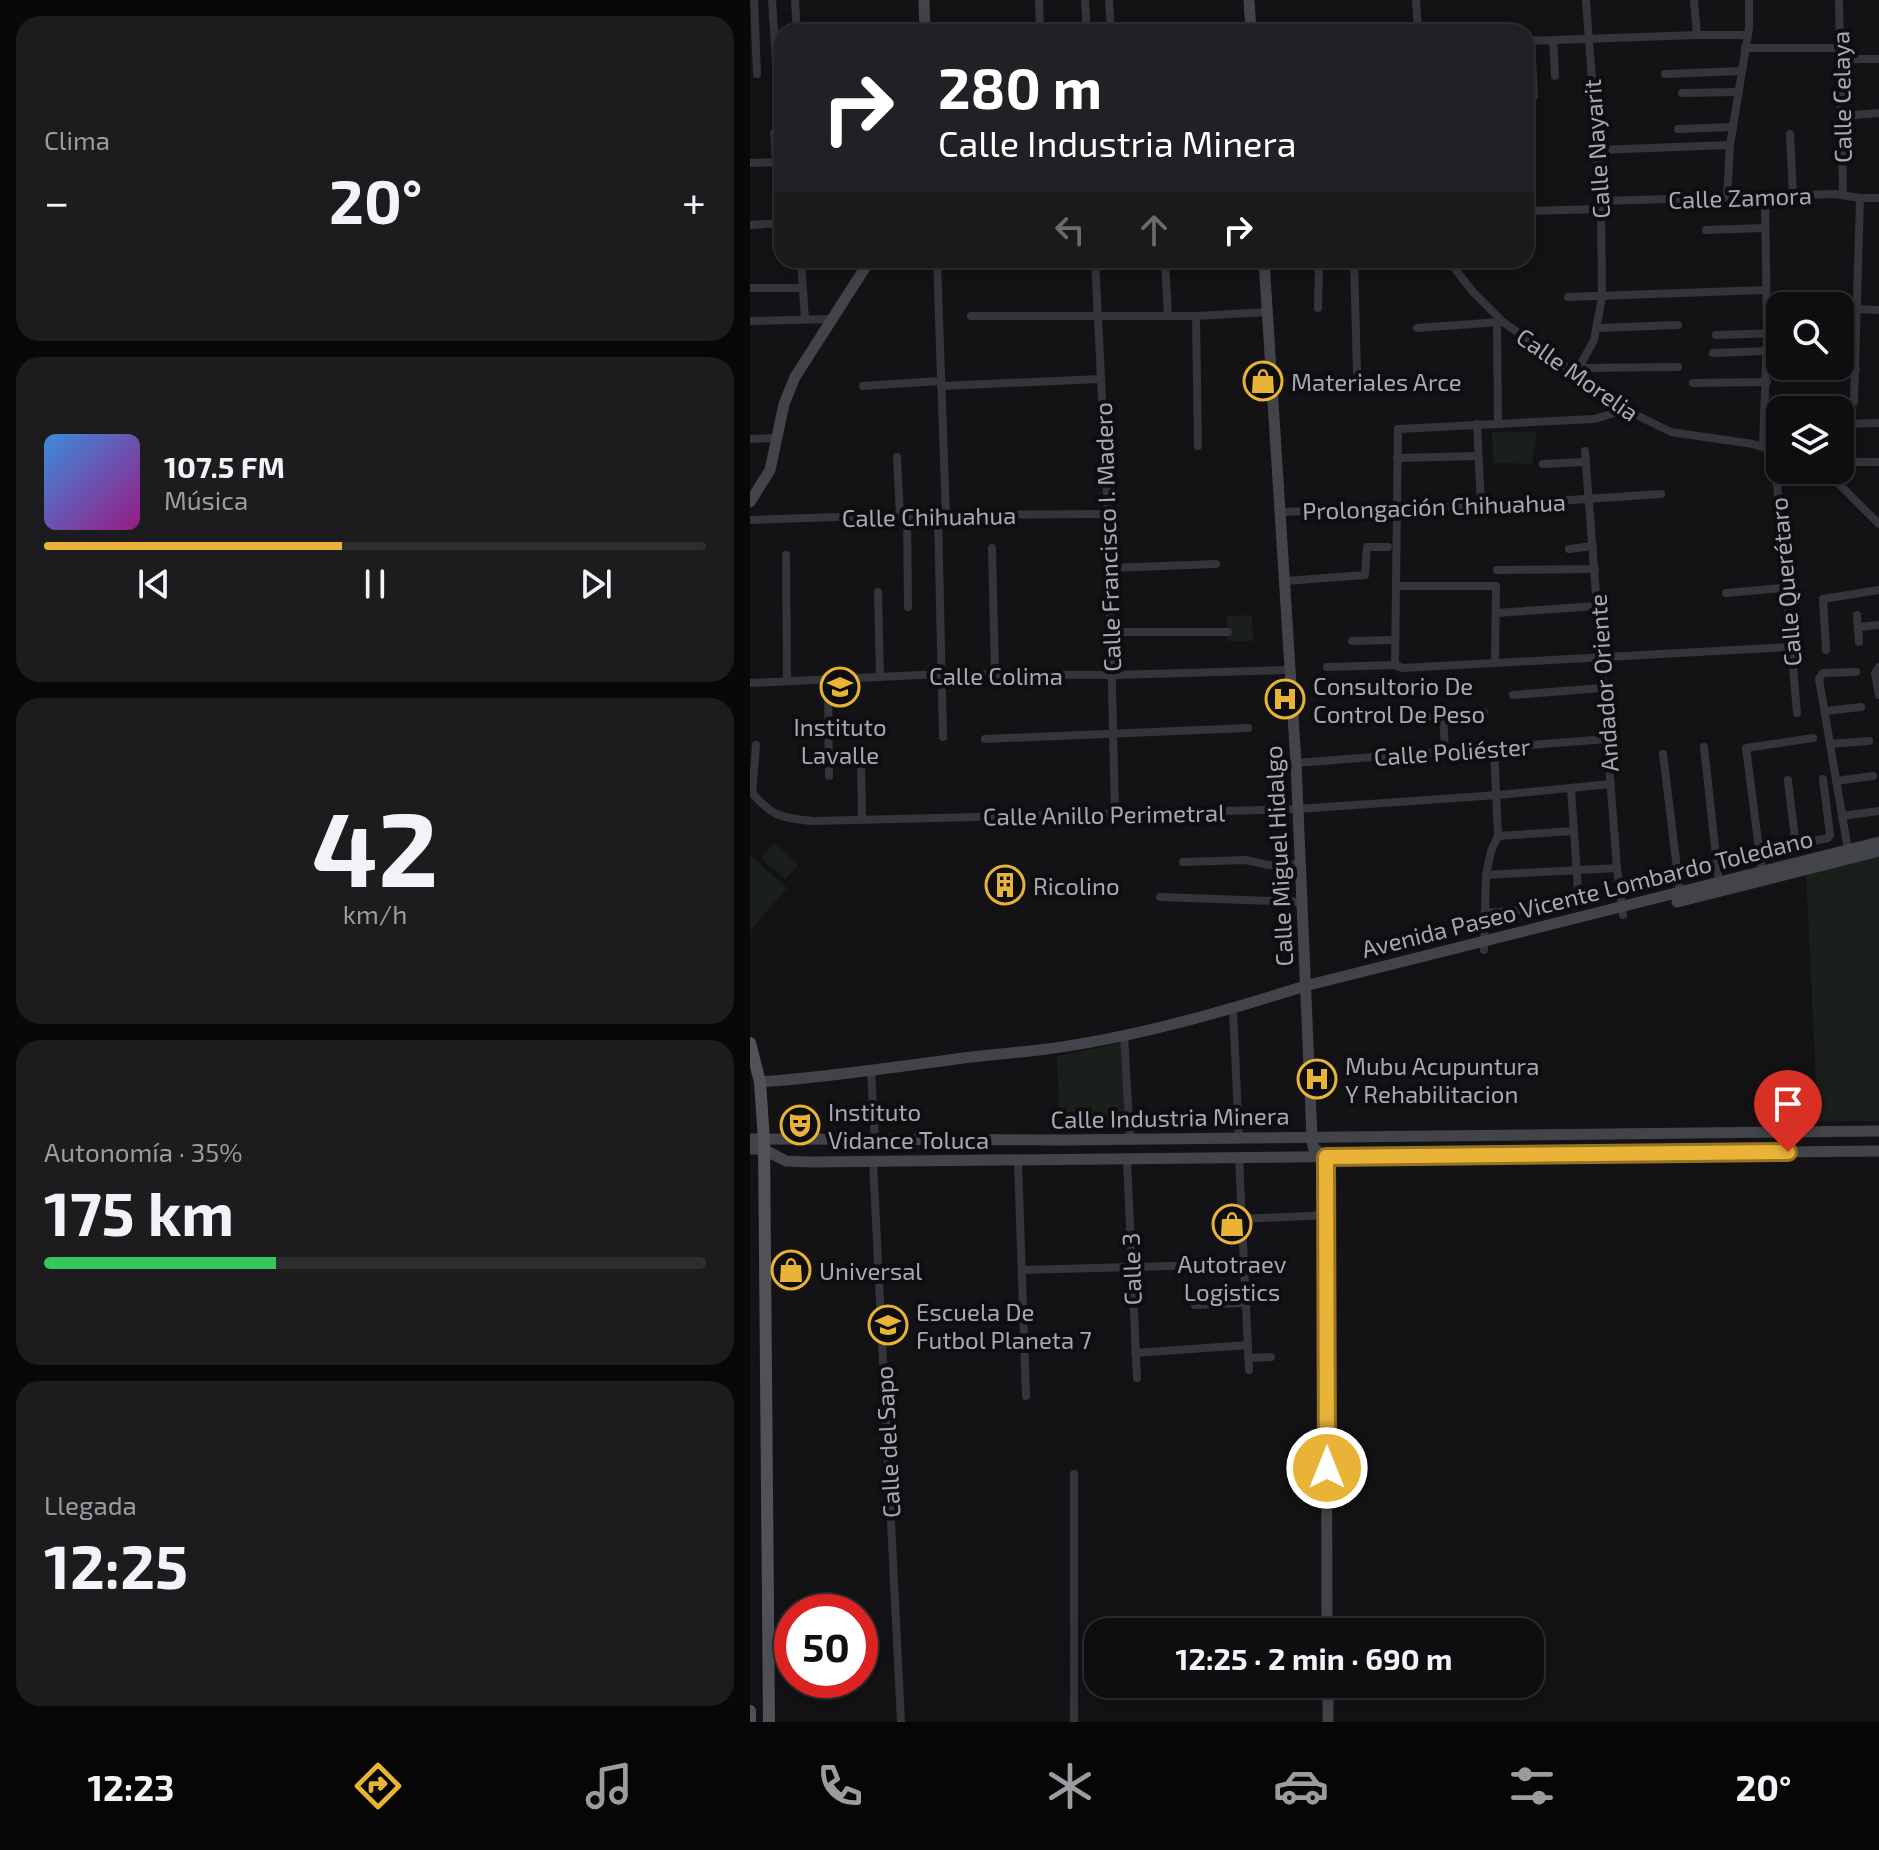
<!DOCTYPE html>
<html lang="es">
<meta charset="utf-8">
<style>
:root{--surface:#0e0e10;--page:#1c1c1e;--text:#f1f3f6;--muted:#9b9c9f;--line:#2e2e30;--accent:#e9b337}
body{margin:0;font-family:"Exo 2",sans-serif;background:var(--page);color:var(--text);height:100vh;display:flex;flex-direction:column;font-size:30px;white-space:nowrap}
*{box-sizing:border-box;margin:0}
p{font-size:26px;color:var(--muted)}
.icon{flex:none;width:44px;height:44px;fill:none;stroke:currentColor;stroke-width:2;stroke-linecap:round;stroke-linejoin:round}
.map{position:relative;flex:1;overflow:hidden}
.drawer{display:flex;flex-direction:column;gap:16px;padding:16px;background:#080809;width:750px}
.drawer>*{flex:none}
.top-card{position:absolute;left:24px;top:24px;width:760px;height:244px;border-radius:24px;box-shadow:0 4px 20px #0003,0 0 0 2px var(--line);background:#202124;color:#fff;overflow:hidden}
.controls{position:absolute;left:1016px;top:292px;display:grid;gap:16px}
.controls a{display:grid;place-items:center;width:88px;height:88px;border-radius:16px;background:var(--surface);box-shadow:0 4px 20px #0003,0 0 0 2px var(--line);font-size:40px}
.speed{position:absolute;left:24px;top:1594px;display:flex;gap:16px;font-size:40px;font-weight:700;text-align:center}
.speed>*{display:grid;place-content:center;width:104px;height:104px;border-radius:50%;background:var(--surface);box-shadow:0 4px 20px #0003,0 0 0 2px var(--line);line-height:1}
.speed .limit{border:12px solid #d22;background:#fff;color:#111}
.pin{position:absolute;display:grid;place-items:center;width:68px;height:68px;color:#fff;margin:-82px -34px;border-radius:50% 50% 50% 0;rotate:-45deg;box-shadow:0 0 8px #0007}
.pin .icon{rotate:45deg}
.me{position:absolute;width:88px;margin:-44px;rotate:0deg;stroke-linejoin:round;filter:drop-shadow(0 0 6px #0008)}
.turn{display:flex;align-items:center;gap:28px;height:168px;padding:0 32px;font-size:36px}
.turn .icon{width:104px;height:104px;stroke-width:2.5}
.turn b{display:block;font-size:56px;line-height:68px}
.lanes{display:flex;align-items:center;height:76px;padding:0 32px;background:#0003;justify-content:center;gap:40px;direction:ltr}
.lanes .off{opacity:.35}
.big{font-size:60px;font-weight:700;line-height:1.1}
.drawer .tile{flex:1;display:flex;flex-direction:column;justify-content:center;gap:12px;min-width:0;padding:0 28px;border-radius:24px;background:var(--page)}
.drawer .dial{align-items:center;gap:0}
.dial b{font-size:104px;line-height:1}
.song{display:flex;align-items:center;gap:24px}
.cover{width:96px;height:96px;border-radius:12px;background:linear-gradient(135deg,hsl(210 70% 55%),hsl(310 70% 35%))}
.played{height:8px;border-radius:4px;background:linear-gradient(90deg,var(--accent) 45%,var(--line) 45%)}
.keys{display:flex;justify-content:space-around;direction:ltr}
.heat{display:flex;justify-content:space-between;align-items:center;font-size:44px;direction:ltr}
.charge{height:12px;border-radius:6px;background:linear-gradient(90deg,#34c759 35%,var(--line) 0)}
.trip{position:absolute;left:334px;top:1618px;width:460px;height:80px;border-radius:24px;background:var(--surface);box-shadow:0 4px 20px #0003,0 0 0 2px var(--line);font-weight:700;line-height:80px;text-align:center}
.menu{display:flex;height:128px;justify-content:space-around;align-items:center;background:#060606;color:var(--muted)}
.menu .icon{width:56px;height:56px}
.menu .selected{color:var(--accent)}
.menu b{font-size:36px;color:var(--text)}
main{display:flex;flex:1;min-height:0}
.map>svg:first-child{display:block}
.green{fill:#1a1f1b}
.lines{fill:none;stroke-linecap:round;stroke-linejoin:round}
.minor{stroke:#34353a;stroke-width:8}
.secondary{stroke:#424449;stroke-width:11}
.primary{stroke:#505258;stroke-width:12}
.route-casing{stroke:#977424;stroke-width:20}
.route{stroke:#e9b337;stroke-width:14}
.labels{text-anchor:middle;dominant-baseline:central;stroke-width:8;stroke-linejoin:round;paint-order:stroke}
.street-label{font-size:24px;fill:#a5a9b4;stroke:#0e0e10}
.poi-label{font-size:24px;fill:#a5a9b4;stroke:#0e0e10;text-anchor:start}
</style>
<main>
<section class="drawer">
<div class="tile"><p>Clima</p>
<div class="heat"><a>−</a><b class="big">20°</b><a>+</a></div>
</div>
<div class="tile">
<div class="song"><i class="cover"></i><div><b>107.5 FM</b><p>Música</p></div></div>
<div class="played"></div>
<div class="keys"><svg class="icon" aria-label="previous" viewBox="0 0 24 24"><path d="M18 5L8 12l10 7zM5 5v14"/></svg><svg class="icon" aria-label="pause" viewBox="0 0 24 24"><path d="M8 5v14M16 5v14"/></svg><svg class="icon" aria-label="next" viewBox="0 0 24 24"><path d="M6 5l10 7-10 7zM19 5v14"/></svg></div>
</div>
<div class="tile dial"><b>42</b><p>km/h</p></div>
<div class="tile"><p>Autonomía · 35%</p><b class="big">175 km</b><div class="charge"></div></div>
<div class="tile"><p>Llegada</p><b class="big">12:25</b></div>
</section>
<div class="map">
<svg width="1129" height="1722" viewBox="0 0 1129 1722">
<rect width="100%" height="100%" fill="#131315"/>
<g class="green">
<path d="M742,432H787L782,464L743,463Z"/>
<path d="M502,615L503,641H477V616Z"/>
<path d="M24,843L48,865L35,879L11,858Z"/>
<path d="M0,855L37,888L0,931Z"/>
<path d="M1129,856V1121H1068L1056,874Z"/>
<path d="M372,1043L378,1127L348,1128L347,1116H309L307,1056Z"/>
</g>
<g class="lines">
<g class="minor">
<path d="M22,0L27,77"/>
<path d="M45,0L47,32"/>
<path d="M289,0L290,32"/>
<path d="M335,0L337,32"/>
<path d="M359,0L361,28"/>
<path d="M666,0L668,32"/>
<path d="M944,0L947,35"/>
<path d="M1089,0L1093,194"/>
<path d="M4,1L7,74"/>
<path d="M776,41L947,35H998"/>
<path d="M781,41L784,96"/>
<path d="M803,41L805,76"/>
<path d="M995,48H1090"/>
<path d="M1091,59H1129"/>
<path d="M915,74L992,71"/>
<path d="M932,93L989,92"/>
<path d="M1092,116L1129,113"/>
<path d="M928,129L983,127"/>
<path d="M24,133L26,162"/>
<path d="M1040,134L1043,195"/>
<path d="M846,150L980,145"/>
<path d="M0,163L32,162"/>
<path d="M776,196L777,211"/>
<path d="M977,197L980,145L999,28V0"/>
<path d="M851,201L1085,194L1110,198H1129"/>
<path d="M776,211L851,209"/>
<path d="M0,225L32,223"/>
<path d="M956,230L1014,228"/>
<path d="M51,260L55,319"/>
<path d="M187,260L196,516"/>
<path d="M345,260L358,514L365,814"/>
<path d="M415,260L418,316"/>
<path d="M604,260L607,372"/>
<path d="M698,260L723,292L753,322L876,410L921,432L1003,444L1030,453"/>
<path d="M0,288H51"/>
<path d="M818,297L1015,290"/>
<path d="M568,308L569,260"/>
<path d="M1108,309L1129,310"/>
<path d="M221,316H446L518,312"/>
<path d="M446,316L448,446"/>
<path d="M0,321L81,319"/>
<path d="M747,323L748,424"/>
<path d="M667,328L750,322"/>
<path d="M847,328L928,325"/>
<path d="M1090,334H1106"/>
<path d="M966,335L1030,333"/>
<path d="M963,353L1017,351"/>
<path d="M830,368L928,367"/>
<path d="M1017,371L1106,369"/>
<path d="M826,373L844,340L852,297L851,201L836,0"/>
<path d="M943,383L1017,382"/>
<path d="M113,386L190,381"/>
<path d="M191,386L350,379"/>
<path d="M1104,402L1110,198"/>
<path d="M876,410L844,419L648,429L645,665L652,668L1040,647"/>
<path d="M727,424L731,505"/>
<path d="M1090,424L1129,423"/>
<path d="M1014,425H1030"/>
<path d="M0,439L27,438"/>
<path d="M1013,446L1017,333L1015,196"/>
<path d="M1024,450L1047,713"/>
<path d="M835,451L867,868L873,915"/>
<path d="M147,457L150,515"/>
<path d="M647,458L727,456"/>
<path d="M793,464L835,462"/>
<path d="M1090,468L1100,462H1129"/>
<path d="M1068,470L1081,476L1129,524"/>
<path d="M530,512L746,505L911,494"/>
<path d="M157,515L158,607"/>
<path d="M188,516L193,737"/>
<path d="M0,520L150,515L358,514"/>
<path d="M242,548L245,674"/>
<path d="M819,549L843,546"/>
<path d="M36,555L37,680"/>
<path d="M359,568L466,564"/>
<path d="M747,570L845,569"/>
<path d="M535,581L615,575L617,547H638"/>
<path d="M646,586H746L745,663"/>
<path d="M128,592L130,677"/>
<path d="M976,593L1034,588"/>
<path d="M746,613L847,606"/>
<path d="M1107,615L1109,642"/>
<path d="M1108,627L1129,625"/>
<path d="M361,632H478"/>
<path d="M602,641L643,640"/>
<path d="M1076,650L1073,599L1129,590"/>
<path d="M577,667L645,665"/>
<path d="M1129,667L1125,673L1129,695"/>
<path d="M78,680L79,776"/>
<path d="M0,683L191,674L363,675L539,670"/>
<path d="M763,695L852,688"/>
<path d="M1076,711L1111,707"/>
<path d="M693,716L695,750"/>
<path d="M667,718L734,712"/>
<path d="M235,739L498,728"/>
<path d="M1080,744L1119,741"/>
<path d="M954,747L969,883"/>
<path d="M913,754L930,893"/>
<path d="M111,755L112,819"/>
<path d="M546,763L857,739"/>
<path d="M1038,780L1045,839L1053,843L1078,838L1080,835L1073,779"/>
<path d="M1086,781L1123,776"/>
<path d="M0,791C22,816 30,818 63,821L548,809L748,795L861,784"/>
<path d="M2,794L6,745"/>
<path d="M1092,816L1129,811"/>
<path d="M748,836L824,831"/>
<path d="M1098,850L1069,679L1073,673L1106,672"/>
<path d="M433,862L496,860L518,865L551,864"/>
<path d="M1012,872L996,748L1063,738"/>
<path d="M736,875L867,868"/>
<path d="M410,897L553,902"/>
<path d="M734,913L825,906L829,903L821,788"/>
<path d="M734,950L736,875L741,851L748,836L744,747"/>
<path d="M483,1009L489,1138"/>
<path d="M374,1035L380,1138"/>
<path d="M121,1072L125,1141"/>
<path d="M489,1158L499,1370"/>
<path d="M377,1160L387,1378"/>
<path d="M123,1161L151,1722"/>
<path d="M268,1161L276,1396"/>
<path d="M491,1219L577,1215"/>
<path d="M272,1270L456,1265"/>
<path d="M445,1305L495,1303"/>
<path d="M385,1353L498,1345"/>
<path d="M499,1358L521,1357"/>
<path d="M324,1474V1722"/>
</g>
<g class="secondary">
<path d="M174,0L175,32"/>
<path d="M499,0L501,32"/>
<path d="M514,260L546,763L562,1137L563,1147L575,1157"/>
<path d="M0,502L20,470L34,404L45,377L120,260"/>
<path d="M927,902L1129,851"/>
<path d="M10,1082C81,1077 151,1066 222,1057C244,1054 266,1053 289,1050C379,1039 469,1013 555,986L1129,842"/>
<path d="M0,1139L314,1140L1129,1131"/>
<path d="M0,1149H13L36,1161L60,1162L1129,1151"/>
<path d="M576,1157L577,1632"/>
<path d="M578,1684V1722"/>
</g>
<g class="primary">
<path d="M0,1043L10,1082L14,1140L19,1722"/>
<path d="M0,1711V1722"/>
</g>
</g>
<g class="lines">
<defs>
<path id="route" d="M577,1468L576,1157L1038,1152"/>
</defs>
<use href="#route" class="route-casing"/>
<use href="#route" class="route"/>
</g>
<defs>
<symbol id="shop-ring" viewBox="-11 -11 22 22"><circle r="9.5" fill="#0e0e10" stroke="#e9b337" stroke-width="1.5"/><path d="M-5-2.5h2.3a2.7 3.5 0 0 1 5.4 0H5L5.5 6h-11ZM-1.5-2.5h3a1.5 2.3 0 0 0-3 0Z" fill="#e9b337"/></symbol>
<symbol id="school-ring" viewBox="-11 -11 22 22"><circle r="9.5" fill="#0e0e10" stroke="#e9b337" stroke-width="1.5"/><path d="M0-5L7-2L0 1L-7-2ZM-4 1L0 2.5L4 1V4Q0 6-4 4Z" fill="#e9b337"/></symbol>
<symbol id="hospital-ring" viewBox="-11 -11 22 22"><circle r="9.5" fill="#0e0e10" stroke="#e9b337" stroke-width="1.5"/><path d="M-5-5h3v3.5h4V-5h3V5h-3V1.5h-4V5h-3Z" fill="#e9b337"/></symbol>
<symbol id="building-ring" viewBox="-11 -11 22 22"><circle r="9.5" fill="#0e0e10" stroke="#e9b337" stroke-width="1.5"/><path d="M-4-6H4V6H1V3H-1V6H-4ZM-2.5-4.3h1.7v1.8h-1.7ZM.8-4.3h1.7v1.8H.8ZM-2.5-1h1.7V.8h-1.7ZM.8-1h1.7V.8H.8Z" fill="#e9b337"/></symbol>
<symbol id="theatre-ring" viewBox="-11 -11 22 22"><circle r="9.5" fill="#0e0e10" stroke="#e9b337" stroke-width="1.5"/><path d="M-5-5.5Q0-4 5-5.5V0Q5 5 0 6Q-5 5-5 0ZM-3.3-2.5H-1v1.5H-3.3ZM1-2.5H3.3v1.5H1ZM-2.8 1Q0 5.5 2.8 1Z" fill="#e9b337"/></symbol>
</defs>
<g fill-rule="evenodd">
<use href="#shop-ring" x="491" y="359" width="44" height="44"/>
<use href="#school-ring" x="68" y="665" width="44" height="44"/>
<use href="#hospital-ring" x="513" y="677" width="44" height="44"/>
<use href="#building-ring" x="233" y="863" width="44" height="44"/>
<use href="#hospital-ring" x="545" y="1057" width="44" height="44"/>
<use href="#theatre-ring" x="28" y="1103" width="44" height="44"/>
<use href="#shop-ring" x="460" y="1202" width="44" height="44"/>
<use href="#shop-ring" x="19" y="1248" width="44" height="44"/>
<use href="#school-ring" x="116" y="1303" width="44" height="44"/>
</g>
<g class="labels">
<g class="street-label">
<text transform="translate(1091 97) rotate(-91)">Calle Celaya</text>
<text transform="translate(846 149) rotate(-94)">Calle Nayarit</text>
<text transform="translate(990 197) rotate(-2)">Calle Zamora</text>
<text transform="translate(828 374) rotate(35)">Calle Morelia</text>
<text transform="translate(684 506) rotate(-2)">Prolongación Chihuahua</text>
<text transform="translate(179 516) rotate(-1)">Calle Chihuahua</text>
<text transform="translate(357 537) rotate(-92)">Calle Francisco I. Madero</text>
<text transform="translate(1035 582) rotate(-95)">Calle Querétaro</text>
<text x="246" y="675">Calle Colima</text>
<text transform="translate(853 683) rotate(-94)">Andador Oriente</text>
<text transform="translate(702 751) rotate(-4)">Calle Poliéster</text>
<text transform="translate(354 814) rotate(-1)">Calle Anillo Perimetral</text>
<text transform="translate(528 856) rotate(-93)">Calle Miguel Hidalgo</text>
<text transform="translate(837 893) rotate(-14)">Avenida Paseo Vicente Lombardo Toledano</text>
<text transform="translate(420 1117) rotate(-1)">Calle Industria Minera</text>
<text transform="translate(381 1269) rotate(-92)">Calle 3</text>
<text transform="translate(137 1442) rotate(-93)">Calle del Sapo</text>
</g>
<g class="poi-label">
<text x="541" y="381">Materiales Arce</text>
<text x="563" y="685">Consultorio De<tspan x="563" dy="28">Control De Peso</tspan></text>
<text x="90" y="726" text-anchor="middle">Instituto<tspan x="90" dy="28">Lavalle</tspan></text>
<text x="283" y="885">Ricolino</text>
<text x="595" y="1065">Mubu Acupuntura<tspan x="595" dy="28">Y Rehabilitacion</tspan></text>
<text x="78" y="1111">Instituto<tspan x="78" dy="28">Vidance Toluca</tspan></text>
<text x="482" y="1263" text-anchor="middle">Autotraev<tspan x="482" dy="28">Logistics</tspan></text>
<text x="69" y="1270">Universal</text>
<text x="166" y="1311">Escuela De<tspan x="166" dy="28">Futbol Planeta 7</tspan></text>
</g>
</g>
</svg>
<div class="controls">
<a><svg class="icon" aria-label="search" viewBox="0 0 24 24"><circle cx="10" cy="10" r="6"/><path d="M15 15l6 6"/></svg></a>
<a><svg class="icon" aria-label="layers" viewBox="0 0 24 24"><path d="M12 4l9 5-9 5-9-5zM3 14l9 5 9-5"/></svg></a>
</div>
<div class="speed"><div class="limit">50</div></div>
<div class="pin" style="left:1038px;top:1152px;background:#d93025"><svg class="icon" aria-label="arrive" viewBox="0 0 24 24"><path d="M6 21V4h12l-3 4 3 4H6"/></svg></div>
<svg class="me" style="left:577px;top:1468px" viewBox="-20 -20 40 40"><circle r="17" fill="#e9b337" stroke="#fff" stroke-width="3"/><path d="M0-11L8 9 0 5-8 9z" fill="#fff"/></svg>
<div class="trip">12:25 · 2 min · 690 m</div>
<div class="top-card">
<div class="turn"><svg class="icon" aria-label="right" viewBox="0 0 24 24"><path d="M7 20v-9h11M14 6l5 5-5 5"/></svg><div><b>280 m</b>Calle Industria Minera</div></div>
<div class="lanes"><svg class="icon off" aria-label="left" viewBox="0 0 24 24"><path d="M17 20v-9H6M10 6l-5 5 5 5"/></svg><svg class="icon off" aria-label="ahead" viewBox="0 0 24 24"><path d="M12 20V5M6 11l6-6 6 6"/></svg><svg class="icon" aria-label="right" viewBox="0 0 24 24"><path d="M7 20v-9h11M14 6l5 5-5 5"/></svg></div>
</div>
</div>
</main>
<nav class="menu">
<b>12:23</b>
<svg class="icon selected" aria-label="directions" viewBox="0 0 24 24"><path d="M12 3l9 9-9 9-9-9zM9 14v-3h6M13 9l2 2-2 2"/></svg>
<svg class="icon" aria-label="music" viewBox="0 0 24 24"><path d="M9 18V5l10-2v13"/><circle cx="6" cy="18" r="3"/><circle cx="16" cy="16" r="3"/></svg>
<svg class="icon" aria-label="phone" viewBox="0 0 24 24"><path d="M5 4h4l2 5-3 2q2 4 5 5l2-3 5 2v4C11 20 4 13 5 4z"/></svg>
<svg class="icon" aria-label="climate" viewBox="0 0 24 24"><path d="M12 3v18M4 7l16 10M4 17L20 7"/></svg>
<svg class="icon" aria-label="car" viewBox="0 0 24 24"><path d="M5 17H2v-5l4-1 3-4h7l3 4 3 1v5h-3M9 17h6M6 11h13"/><circle cx="7" cy="17" r="2"/><circle cx="17" cy="17" r="2"/></svg>
<svg class="icon" aria-label="filters" viewBox="0 0 24 24"><path d="M4 7h16M4 17h16"/><circle cx="9" cy="7" r="2"/><circle cx="15" cy="17" r="2"/></svg>
<b>20°</b>
</nav>
